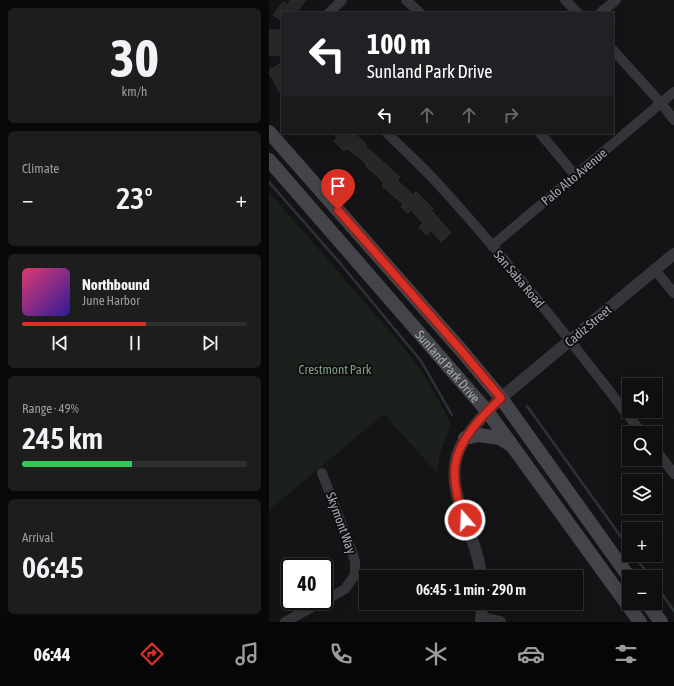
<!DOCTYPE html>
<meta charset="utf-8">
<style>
:root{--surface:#0f0f10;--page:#1d1d1e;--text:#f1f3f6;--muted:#9b9c9f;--line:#2f2f30;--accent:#d93025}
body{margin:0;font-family:"Asap Condensed",sans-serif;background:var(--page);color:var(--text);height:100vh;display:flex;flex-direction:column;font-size:15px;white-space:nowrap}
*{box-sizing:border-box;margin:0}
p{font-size:13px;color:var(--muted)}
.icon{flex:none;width:22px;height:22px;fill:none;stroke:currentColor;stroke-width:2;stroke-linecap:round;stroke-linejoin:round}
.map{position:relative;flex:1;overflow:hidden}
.sheet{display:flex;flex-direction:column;gap:8px;padding:8px;background:#080809;width:269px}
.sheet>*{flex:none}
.top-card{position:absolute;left:12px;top:12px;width:333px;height:122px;border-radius:0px;box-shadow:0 4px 16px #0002,0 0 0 1px var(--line);background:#202124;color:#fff;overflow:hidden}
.buttons{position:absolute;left:353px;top:378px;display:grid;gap:8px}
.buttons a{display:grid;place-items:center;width:40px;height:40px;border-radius:0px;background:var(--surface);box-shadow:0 4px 16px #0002,0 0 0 1px var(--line);font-size:20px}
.speed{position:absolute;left:12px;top:558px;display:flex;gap:8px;font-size:20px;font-weight:700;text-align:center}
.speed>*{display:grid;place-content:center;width:52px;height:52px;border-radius:50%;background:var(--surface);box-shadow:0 4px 16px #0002,0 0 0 1px var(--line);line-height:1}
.speed .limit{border:2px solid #111;border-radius:6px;background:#fff;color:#111}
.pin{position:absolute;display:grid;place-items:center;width:34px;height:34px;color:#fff;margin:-41px -17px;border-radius:50% 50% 50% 0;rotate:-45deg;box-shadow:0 0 4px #0007}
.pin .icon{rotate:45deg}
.me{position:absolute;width:44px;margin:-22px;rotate:341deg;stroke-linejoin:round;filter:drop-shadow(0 0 3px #0008)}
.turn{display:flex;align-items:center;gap:14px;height:84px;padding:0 20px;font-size:18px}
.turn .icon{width:52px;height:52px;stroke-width:2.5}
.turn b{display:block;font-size:28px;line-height:34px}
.lanes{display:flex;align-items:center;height:38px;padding:0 20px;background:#0003;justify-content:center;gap:20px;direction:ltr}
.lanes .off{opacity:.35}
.big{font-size:30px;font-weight:600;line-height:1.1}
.sheet .card{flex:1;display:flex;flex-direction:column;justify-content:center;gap:6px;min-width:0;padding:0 14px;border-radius:6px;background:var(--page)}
.sheet .dial{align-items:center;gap:0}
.dial b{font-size:52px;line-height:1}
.song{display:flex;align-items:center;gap:12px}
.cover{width:48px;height:48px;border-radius:6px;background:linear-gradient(135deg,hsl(340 70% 55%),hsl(250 70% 35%))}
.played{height:4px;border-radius:2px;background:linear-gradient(90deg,var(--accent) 55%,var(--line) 55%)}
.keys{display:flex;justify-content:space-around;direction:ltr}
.heat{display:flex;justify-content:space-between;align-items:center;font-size:22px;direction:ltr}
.charge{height:6px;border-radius:3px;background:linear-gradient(90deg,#34c759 49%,var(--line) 0)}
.trip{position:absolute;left:90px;top:570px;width:224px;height:40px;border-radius:0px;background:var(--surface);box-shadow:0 4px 16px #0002,0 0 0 1px var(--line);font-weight:600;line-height:40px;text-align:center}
.dock{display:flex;height:64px;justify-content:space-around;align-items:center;background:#060606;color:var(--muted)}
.dock .icon{width:28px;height:28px}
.dock .selected{color:var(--accent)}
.dock b{font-size:18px;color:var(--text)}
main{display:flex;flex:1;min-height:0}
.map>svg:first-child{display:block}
.green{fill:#1b201c}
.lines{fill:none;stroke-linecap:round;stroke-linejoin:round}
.stream{stroke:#2c3238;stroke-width:2.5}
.building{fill:#272729;stroke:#2e2e31}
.minor{stroke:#35363a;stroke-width:10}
.tertiary{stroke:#35363a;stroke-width:12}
.secondary{stroke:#44454a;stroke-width:14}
.route-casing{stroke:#8d1f18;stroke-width:10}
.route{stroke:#d93025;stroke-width:7}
.labels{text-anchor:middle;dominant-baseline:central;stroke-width:4;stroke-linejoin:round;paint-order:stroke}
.street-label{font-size:13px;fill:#a7abb4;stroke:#0f0f10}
.park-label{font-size:13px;fill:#809d83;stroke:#0f0f10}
</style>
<main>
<section class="sheet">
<div class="card dial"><b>30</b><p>km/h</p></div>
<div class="card"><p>Climate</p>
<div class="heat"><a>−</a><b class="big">23°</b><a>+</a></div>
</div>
<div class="card">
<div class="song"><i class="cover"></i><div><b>Northbound</b><p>June Harbor</p></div></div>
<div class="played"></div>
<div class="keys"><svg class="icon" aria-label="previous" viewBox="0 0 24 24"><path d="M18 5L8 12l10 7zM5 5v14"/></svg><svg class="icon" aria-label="pause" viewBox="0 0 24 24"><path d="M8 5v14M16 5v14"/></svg><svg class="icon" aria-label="next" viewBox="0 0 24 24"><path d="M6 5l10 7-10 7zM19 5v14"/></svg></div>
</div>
<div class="card"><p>Range · 49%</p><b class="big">245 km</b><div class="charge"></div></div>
<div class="card"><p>Arrival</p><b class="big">06:45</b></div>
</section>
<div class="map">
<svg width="405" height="622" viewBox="0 0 405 622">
<rect width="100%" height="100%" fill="#141416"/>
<path class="green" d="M0,192L135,348L150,368L167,395L181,423V427L171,453L168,473L115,414L0,510Z"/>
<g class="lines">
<g class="stream">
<path d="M0,182L71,263L152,361L183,415"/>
<path d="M258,406L360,548"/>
<path d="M365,555L381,577"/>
<path d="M386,584L405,611"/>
</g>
</g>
<g class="building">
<path d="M22,0H37L27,13H13V21L4,15L14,2L18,5Z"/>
<path d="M0,30H13L11,56L0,55Z"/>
<path d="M13,63V96L0,73V70Z"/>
<path d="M64,133H85L97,144L96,146L131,177L128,180L144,195L147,192L164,209L162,210L182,233L172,242L162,230L158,235L150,227L154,223L142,210L139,213L132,207L134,204L113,186L115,183L97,166L98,165L88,155L87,156L78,148L75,151L65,141L68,138Z"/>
</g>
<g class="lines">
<g class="minor">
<path d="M137,0L151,13"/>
<path d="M296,0L309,13"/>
<path d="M60,13L73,0"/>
<path d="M331,13L347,0"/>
<path d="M344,50L392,103L405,120"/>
<path d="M118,133C136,151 155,168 171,186C243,265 308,349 373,433"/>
<path d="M271,133L306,175"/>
<path d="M223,246L405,92"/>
<path d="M386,270L405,293"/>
<path d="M386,449L405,474"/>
<path d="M53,473L82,549L86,561V575L76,589L55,601"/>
<path d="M16,622L54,601"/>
</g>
<g class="tertiary">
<path d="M212,577C211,571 211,565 209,559C201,524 175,487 190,450C198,432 217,412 232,398L405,254"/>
<path d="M213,618L231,622"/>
<path d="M212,622L213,603"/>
</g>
<g class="secondary">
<path d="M0,132L192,350L232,398L360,577"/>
<path id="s1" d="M0,160L218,411L371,622"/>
<path d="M196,438L210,435L231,438L242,445"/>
<path d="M378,603L392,622"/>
</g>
</g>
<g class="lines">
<defs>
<path id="route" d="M69,210L192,350L232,398C213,416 189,440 186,466C185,475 186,485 188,494C189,503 194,512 196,520"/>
</defs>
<use href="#route" class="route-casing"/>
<use href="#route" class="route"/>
</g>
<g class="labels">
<g class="street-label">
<text transform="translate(305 177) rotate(-40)">Palo Alto Avenue</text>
<text transform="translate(250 279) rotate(50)">San Saba Road</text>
<text transform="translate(319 326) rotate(-40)">Cadiz Street</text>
<text stroke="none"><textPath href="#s1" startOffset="273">Sunland Park Drive</textPath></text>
<text transform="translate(72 523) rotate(70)">Skymont Way</text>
</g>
<g class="park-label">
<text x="66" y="369">Crestmont Park</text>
</g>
</g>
</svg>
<div class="buttons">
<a><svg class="icon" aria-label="sound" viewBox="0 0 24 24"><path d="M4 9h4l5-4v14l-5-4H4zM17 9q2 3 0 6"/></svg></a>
<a><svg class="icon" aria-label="search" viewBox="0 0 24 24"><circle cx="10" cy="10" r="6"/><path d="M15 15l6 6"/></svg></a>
<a><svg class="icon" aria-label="layers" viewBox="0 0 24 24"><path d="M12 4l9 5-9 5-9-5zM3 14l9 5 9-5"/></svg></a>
<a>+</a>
<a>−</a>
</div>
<div class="speed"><div class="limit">40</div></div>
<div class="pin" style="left:69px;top:210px;background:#d93025"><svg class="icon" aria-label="arrive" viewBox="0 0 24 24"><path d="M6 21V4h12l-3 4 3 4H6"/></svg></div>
<svg class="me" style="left:196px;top:520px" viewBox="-20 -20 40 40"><circle r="17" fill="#d93025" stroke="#fff" stroke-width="3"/><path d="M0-11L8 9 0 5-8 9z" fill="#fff"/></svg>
<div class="trip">06:45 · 1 min · 290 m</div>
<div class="top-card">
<div class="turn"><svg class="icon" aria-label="left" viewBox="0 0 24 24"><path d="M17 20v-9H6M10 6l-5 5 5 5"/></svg><div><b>100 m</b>Sunland Park Drive</div></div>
<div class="lanes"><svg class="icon" aria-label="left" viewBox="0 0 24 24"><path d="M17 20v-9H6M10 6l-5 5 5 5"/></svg><svg class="icon off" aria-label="ahead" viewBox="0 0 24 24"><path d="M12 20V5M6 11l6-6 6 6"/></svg><svg class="icon off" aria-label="ahead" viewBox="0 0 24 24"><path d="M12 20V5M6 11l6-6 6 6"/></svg><svg class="icon off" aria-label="right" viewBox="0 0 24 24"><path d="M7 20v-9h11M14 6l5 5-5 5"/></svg></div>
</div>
</div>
</main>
<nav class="dock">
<b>06:44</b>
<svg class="icon selected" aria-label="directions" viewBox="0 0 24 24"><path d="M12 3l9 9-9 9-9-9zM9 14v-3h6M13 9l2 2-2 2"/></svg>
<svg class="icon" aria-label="music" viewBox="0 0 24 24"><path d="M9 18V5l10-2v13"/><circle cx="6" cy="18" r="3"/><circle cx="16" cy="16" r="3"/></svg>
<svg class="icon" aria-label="phone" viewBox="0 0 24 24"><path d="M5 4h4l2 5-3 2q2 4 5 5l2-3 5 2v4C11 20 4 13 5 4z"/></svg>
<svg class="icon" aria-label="climate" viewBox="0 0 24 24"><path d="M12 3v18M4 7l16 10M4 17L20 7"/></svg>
<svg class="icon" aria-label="car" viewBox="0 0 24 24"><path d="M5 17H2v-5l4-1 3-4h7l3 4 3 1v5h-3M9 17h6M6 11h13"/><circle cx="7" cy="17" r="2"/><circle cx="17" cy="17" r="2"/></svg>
<svg class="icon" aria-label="filters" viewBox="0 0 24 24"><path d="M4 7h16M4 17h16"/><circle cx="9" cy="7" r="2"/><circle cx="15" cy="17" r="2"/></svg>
</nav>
